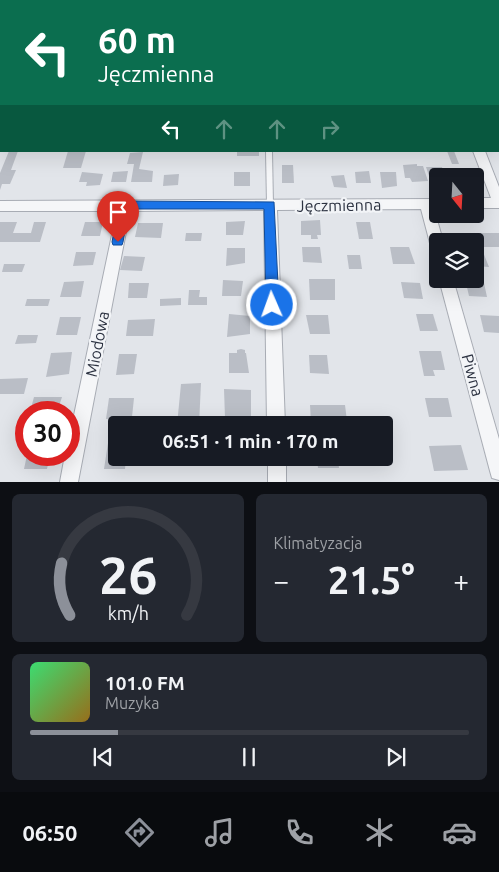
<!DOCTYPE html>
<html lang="pl">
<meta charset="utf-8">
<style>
:root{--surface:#171b24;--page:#242831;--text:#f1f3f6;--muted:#9ea1a6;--line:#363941;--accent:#8c9099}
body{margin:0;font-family:Ubuntu,sans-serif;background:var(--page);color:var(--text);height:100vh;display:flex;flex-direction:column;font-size:19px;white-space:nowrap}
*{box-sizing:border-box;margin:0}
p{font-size:16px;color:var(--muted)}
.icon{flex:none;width:28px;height:28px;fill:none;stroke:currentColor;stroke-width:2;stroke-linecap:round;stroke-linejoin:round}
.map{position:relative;height:482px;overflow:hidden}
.drawer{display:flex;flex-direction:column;gap:12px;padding:12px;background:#0d0f14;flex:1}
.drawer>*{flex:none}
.guide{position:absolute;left:0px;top:0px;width:500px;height:152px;box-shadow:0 5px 20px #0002;background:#0b6e4f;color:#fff;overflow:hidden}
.needle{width:32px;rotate:162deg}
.buttons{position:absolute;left:429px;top:168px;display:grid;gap:10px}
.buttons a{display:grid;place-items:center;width:55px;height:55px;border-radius:5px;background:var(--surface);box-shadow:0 5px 20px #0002;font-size:25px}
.speed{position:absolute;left:15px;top:401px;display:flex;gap:10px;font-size:25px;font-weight:700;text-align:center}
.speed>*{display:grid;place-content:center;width:65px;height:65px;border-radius:50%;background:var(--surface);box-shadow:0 5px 20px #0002;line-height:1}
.speed .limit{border:8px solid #d22;background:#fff;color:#111}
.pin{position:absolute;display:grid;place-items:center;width:42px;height:42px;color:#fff;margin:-51px -21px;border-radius:50% 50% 50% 0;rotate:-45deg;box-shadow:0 0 5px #0007}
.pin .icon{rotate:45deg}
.me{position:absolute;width:55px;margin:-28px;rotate:358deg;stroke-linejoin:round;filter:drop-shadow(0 0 4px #0008)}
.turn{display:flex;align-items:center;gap:18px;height:105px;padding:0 15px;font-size:22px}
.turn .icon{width:65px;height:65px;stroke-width:2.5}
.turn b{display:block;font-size:35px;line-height:42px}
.lanes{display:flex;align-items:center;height:48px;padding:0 15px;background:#0003;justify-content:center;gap:25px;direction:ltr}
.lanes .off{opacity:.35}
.big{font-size:38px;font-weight:700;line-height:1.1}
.drawer .card{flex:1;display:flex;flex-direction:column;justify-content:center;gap:8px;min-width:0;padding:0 18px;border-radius:8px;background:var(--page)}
.drawer .dial{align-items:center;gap:0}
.dial svg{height:130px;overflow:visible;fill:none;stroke:var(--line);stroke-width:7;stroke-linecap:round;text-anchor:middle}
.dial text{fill:var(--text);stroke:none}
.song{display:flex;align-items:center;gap:15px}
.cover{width:60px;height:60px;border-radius:8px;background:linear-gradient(135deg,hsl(140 70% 55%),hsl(40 70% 35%))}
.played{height:5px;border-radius:2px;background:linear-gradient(90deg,var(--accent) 20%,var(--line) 20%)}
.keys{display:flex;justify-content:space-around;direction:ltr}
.heat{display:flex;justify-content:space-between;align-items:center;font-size:28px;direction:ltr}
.drawer .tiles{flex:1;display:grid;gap:12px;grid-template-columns:1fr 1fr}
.card:last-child{grid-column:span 2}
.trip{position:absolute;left:108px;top:416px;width:285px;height:50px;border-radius:5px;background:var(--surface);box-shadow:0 5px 20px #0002;font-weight:700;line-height:50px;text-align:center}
.dock{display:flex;height:80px;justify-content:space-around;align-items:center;background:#090b0e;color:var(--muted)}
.dock .icon{width:35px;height:35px}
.dock .on{color:var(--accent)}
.dock b{font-size:22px;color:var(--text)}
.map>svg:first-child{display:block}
.building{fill:#babec6}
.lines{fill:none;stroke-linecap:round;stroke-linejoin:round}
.lane-casing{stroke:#a8acb4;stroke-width:2}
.street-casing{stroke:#a8acb4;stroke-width:2}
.lane{fill:#f5f6f8;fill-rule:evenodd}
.street{fill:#f5f6f8;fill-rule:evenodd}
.route{fill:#1a73e8;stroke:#114b97}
.labels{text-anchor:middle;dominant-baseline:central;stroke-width:4.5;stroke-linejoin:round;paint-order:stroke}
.street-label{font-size:16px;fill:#2c3241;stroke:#f2f4f7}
</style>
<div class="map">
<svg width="499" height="482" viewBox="0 0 499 482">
<rect width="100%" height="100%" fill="#e2e5ea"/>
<g class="building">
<path d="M9,151H18L11,170H16L10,184H2L0,190V173Z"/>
<path d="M68,151H86L81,168H63Z"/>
<rect x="237" y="151" width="22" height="5"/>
<path d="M447,151H454L459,164H452Z"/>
<path d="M143,152L139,169L153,171L152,182H131L134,164H127L130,153Z"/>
<path d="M417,164V166H423L428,181L412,182L410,178H405L403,165Z"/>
<path d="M282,165H293L294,183H282Z"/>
<path d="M426,167H442L445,176H438V182H431Z"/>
<path d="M128,171L126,182H111L113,172Z"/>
<path d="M369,171L371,183H356L355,172Z"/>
<path d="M82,172L103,174L100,185L86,186L87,182H79Z"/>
<rect x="234" y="172" width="16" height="14"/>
<path d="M380,172H396L397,186L382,188Z"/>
<path d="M179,174L178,185L163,186L164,175Z"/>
<path d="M344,175L347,188L334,187L331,176Z"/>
<path d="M320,220L321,235H317L318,239H311V235H301V221Z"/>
<path d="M245,221L243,235H226V222Z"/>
<path d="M0,222H17L13,233H31L34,222H46L40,242H0Z"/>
<path d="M85,222H103L100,236H81Z"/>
<path d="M356,222H370L373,239H359Z"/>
<path d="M138,223H163L161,238L135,237Z"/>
<path d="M186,233H202L201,241H185Z"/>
<path d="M456,233H499V247H482L480,241H459Z"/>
<path d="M302,247H320L322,263L303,262Z"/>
<path d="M390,247H409L415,264H393Z"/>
<path d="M475,247H481L489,267L475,266Z"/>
<path d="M227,248H245V263L226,266Z"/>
<path d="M76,252H96L93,265L73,266Z"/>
<path d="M347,255H360L362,269H349Z"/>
<path d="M124,256L145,257L142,271L120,270Z"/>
<path d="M4,264H25L22,272H2Z"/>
<path d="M309,279H335V300H310Z"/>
<path d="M223,280L243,281L241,296H222Z"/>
<path d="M84,281L81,297H60L64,282Z"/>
<path d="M401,282L420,283L423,299L404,298Z"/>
<path d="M129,283H149L147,298H128Z"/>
<path d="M466,283H484L487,297L469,296Z"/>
<path d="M189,290H200L199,297H207V305H188Z"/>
<path d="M181,298V305L160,306V299Z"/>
<path d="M27,299H50L48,306H25Z"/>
<path d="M229,314L250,316V334L227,337Z"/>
<path d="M416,314H433L438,331H420Z"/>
<path d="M306,315H328L330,334H310Z"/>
<path d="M480,315L499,316V333L484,332Z"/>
<path d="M60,317H81L77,335H56Z"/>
<path d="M155,319L153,336H126L128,320Z"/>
<path d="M18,335H38L36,343L15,344Z"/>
<path d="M241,349L245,350V353H246L249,373H229V353H237V350Z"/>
<path d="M419,351H441L445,370H433L435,376H424Z"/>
<path d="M72,352L69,374L46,377L51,353Z"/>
<path d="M119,354H137L134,374L116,375Z"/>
<path d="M309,355H327L329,374L310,373Z"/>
<path d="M28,378L24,394H0V379Z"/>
<path d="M201,383L199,425H177L181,384Z"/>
<path d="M224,389L251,390V418H225Z"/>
<path d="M34,397H62L59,406H62L60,412H30Z"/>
<path d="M109,398H134L132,417L106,419Z"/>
<path d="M425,398H448L452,417H429Z"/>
<path d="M310,405H345L347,421L311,422Z"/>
<path d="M108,443H116V458H126L125,469H104Z"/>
<path d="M461,445L468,470L434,471L429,446Z"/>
<path d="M27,455H50L47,469H24Z"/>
<path d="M317,458H338L339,468H318Z"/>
</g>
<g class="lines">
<defs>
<path id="lane" d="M266,151H272L273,205L270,208L267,205Z"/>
<g id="street">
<rect x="0" y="131" width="1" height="8"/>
<path d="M473,151H485L499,187V208H475V198H491Z"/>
<path d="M438,199V209H434L443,241H438V253L433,251L431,247L421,209L277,210L285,425H267L264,210L130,211L78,482H60L65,455H69V439L117,211H0V201Z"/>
<path d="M439,279H453L499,439V480L492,478L490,471Z"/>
<rect x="268" y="458" width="18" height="24"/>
</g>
</defs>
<use href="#lane" class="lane-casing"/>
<use href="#street" class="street-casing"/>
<use href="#lane" class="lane"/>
<use href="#street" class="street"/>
</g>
<path class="route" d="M125,201L274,202L279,305L277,309L272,311L268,309L266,305L264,209H129L123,242L122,245H113L112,242L119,205Z"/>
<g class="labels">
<g class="street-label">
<text transform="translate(339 205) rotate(-1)">Jęczmienna</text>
<text transform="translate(97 344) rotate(-79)">Miodowa</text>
<text transform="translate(473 375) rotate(75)">Piwna</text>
</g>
</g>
</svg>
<div class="buttons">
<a><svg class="needle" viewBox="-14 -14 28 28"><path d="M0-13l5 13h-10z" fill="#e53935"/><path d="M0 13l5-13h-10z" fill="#9ea1a6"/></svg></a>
<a><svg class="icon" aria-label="layers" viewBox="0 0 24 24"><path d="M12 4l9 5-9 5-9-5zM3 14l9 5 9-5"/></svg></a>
</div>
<div class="speed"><div class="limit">30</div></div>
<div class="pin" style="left:118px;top:242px;background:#d93025"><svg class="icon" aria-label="arrive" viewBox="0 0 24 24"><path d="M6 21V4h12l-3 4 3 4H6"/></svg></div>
<svg class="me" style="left:272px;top:305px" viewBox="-20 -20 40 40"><circle r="17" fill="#1a73e8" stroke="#fff" stroke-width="3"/><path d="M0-11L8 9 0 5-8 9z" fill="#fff"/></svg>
<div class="trip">06:51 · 1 min · 170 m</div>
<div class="guide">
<div class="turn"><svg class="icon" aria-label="left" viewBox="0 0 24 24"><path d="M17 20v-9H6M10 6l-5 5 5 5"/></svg><div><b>60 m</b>Jęczmienna</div></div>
<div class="lanes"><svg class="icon" aria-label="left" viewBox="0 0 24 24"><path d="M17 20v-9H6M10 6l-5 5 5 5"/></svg><svg class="icon off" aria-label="ahead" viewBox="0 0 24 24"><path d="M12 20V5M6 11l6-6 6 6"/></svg><svg class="icon off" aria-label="ahead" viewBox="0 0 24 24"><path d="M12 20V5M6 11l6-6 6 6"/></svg><svg class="icon off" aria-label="right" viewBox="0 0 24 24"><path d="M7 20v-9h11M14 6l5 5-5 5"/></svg></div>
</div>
</div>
<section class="drawer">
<div class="tiles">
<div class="card dial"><svg viewBox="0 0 100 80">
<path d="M14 69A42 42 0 1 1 86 69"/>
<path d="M14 69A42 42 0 0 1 9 37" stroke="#8c9099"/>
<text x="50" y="56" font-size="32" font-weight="700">26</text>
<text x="50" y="72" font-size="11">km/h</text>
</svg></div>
<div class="card"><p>Klimatyzacja</p>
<div class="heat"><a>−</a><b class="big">21.5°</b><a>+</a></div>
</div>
<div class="card">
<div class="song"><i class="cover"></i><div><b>101.0 FM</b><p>Muzyka</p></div></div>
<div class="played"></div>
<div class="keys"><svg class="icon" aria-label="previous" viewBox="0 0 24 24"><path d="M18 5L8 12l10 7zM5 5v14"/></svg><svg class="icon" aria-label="pause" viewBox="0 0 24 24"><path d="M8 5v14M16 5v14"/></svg><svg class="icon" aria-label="next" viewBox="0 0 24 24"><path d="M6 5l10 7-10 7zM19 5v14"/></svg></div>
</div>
</div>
</section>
<nav class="dock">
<b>06:50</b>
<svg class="icon on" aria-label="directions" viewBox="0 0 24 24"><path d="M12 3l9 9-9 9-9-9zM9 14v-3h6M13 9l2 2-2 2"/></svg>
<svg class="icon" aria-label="music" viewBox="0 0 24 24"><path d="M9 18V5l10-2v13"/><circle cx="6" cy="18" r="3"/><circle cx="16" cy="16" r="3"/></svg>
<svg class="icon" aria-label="phone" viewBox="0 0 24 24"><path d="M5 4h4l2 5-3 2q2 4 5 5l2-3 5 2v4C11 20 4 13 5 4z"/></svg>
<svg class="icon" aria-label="climate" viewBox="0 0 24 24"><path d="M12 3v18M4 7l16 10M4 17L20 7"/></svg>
<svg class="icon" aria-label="car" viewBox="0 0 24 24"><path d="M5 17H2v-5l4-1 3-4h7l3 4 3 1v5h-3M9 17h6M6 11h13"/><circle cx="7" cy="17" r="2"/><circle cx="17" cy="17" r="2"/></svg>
</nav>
